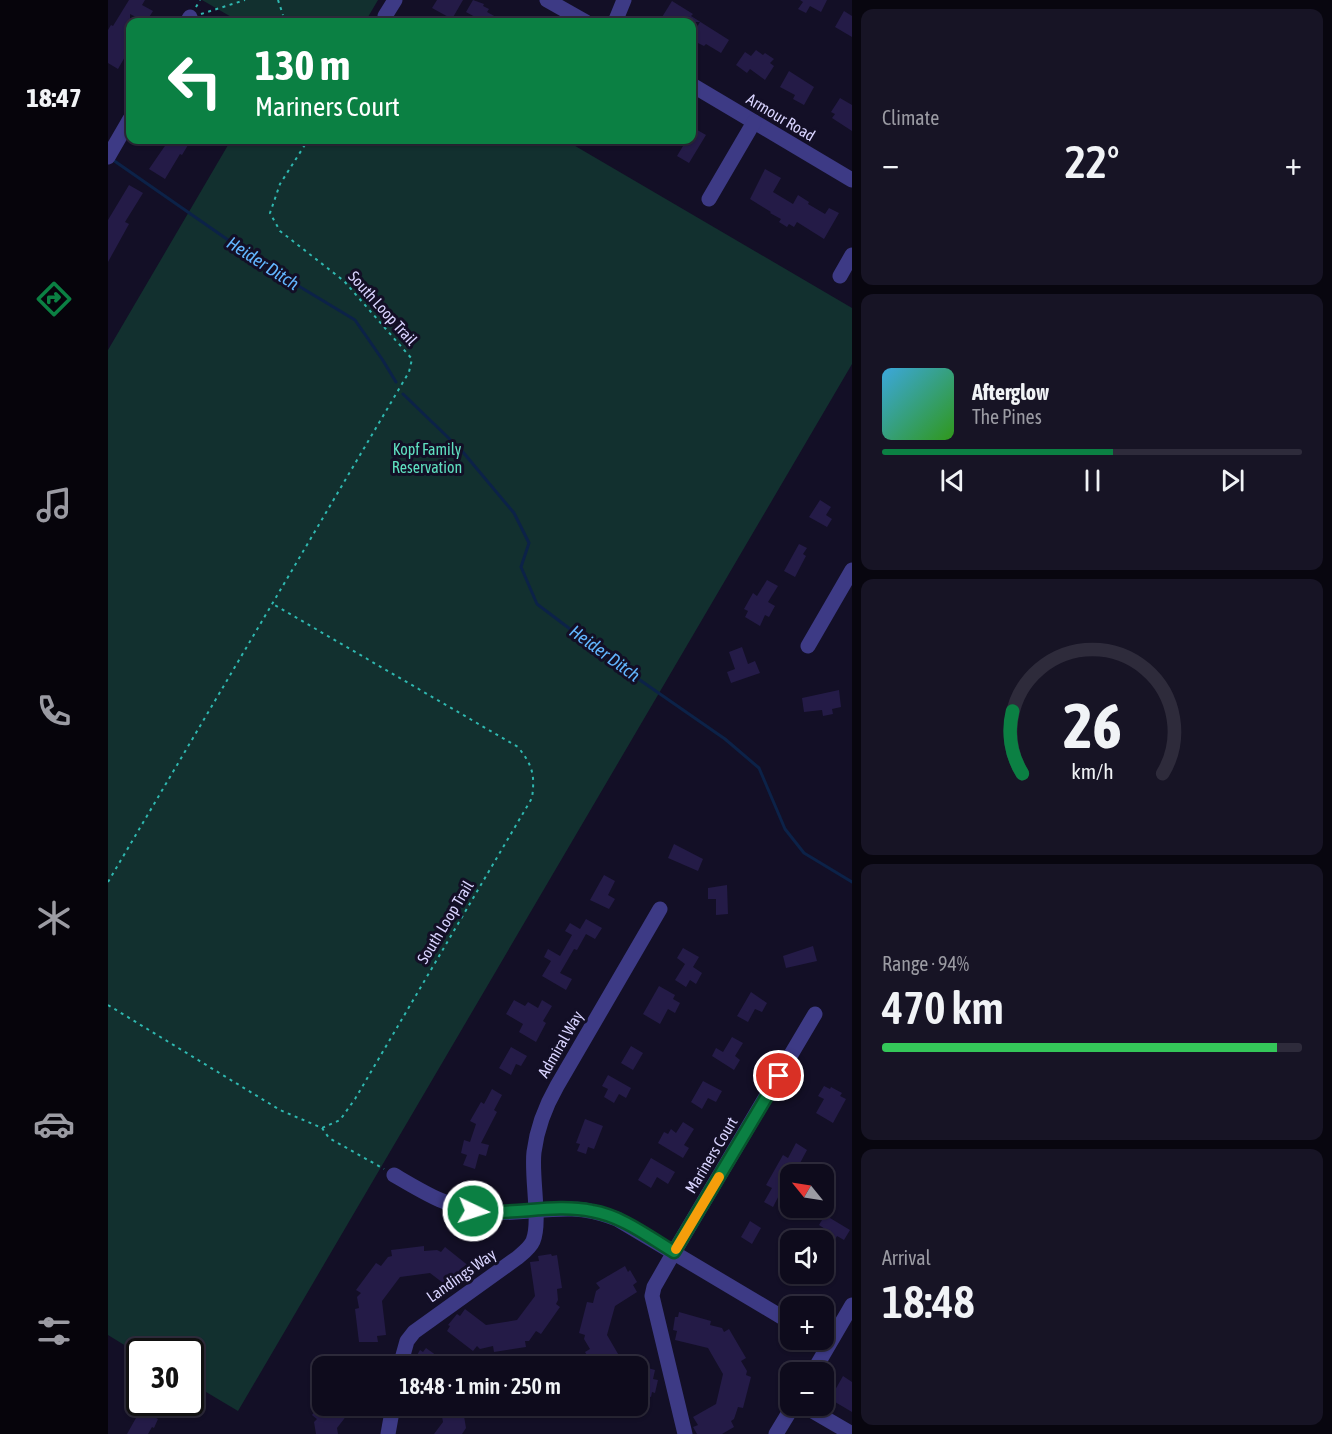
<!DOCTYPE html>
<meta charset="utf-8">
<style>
:root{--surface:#0e0b1c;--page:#171425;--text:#f1f3f6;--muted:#9b9ba3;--line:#2e2b3b;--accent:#0b8043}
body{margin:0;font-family:"Asap Condensed",sans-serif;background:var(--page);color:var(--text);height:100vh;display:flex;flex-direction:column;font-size:22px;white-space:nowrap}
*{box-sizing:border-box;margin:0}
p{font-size:20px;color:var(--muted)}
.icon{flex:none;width:33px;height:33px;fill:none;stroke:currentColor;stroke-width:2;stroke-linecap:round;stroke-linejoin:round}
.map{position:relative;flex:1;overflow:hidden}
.side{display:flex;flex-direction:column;gap:9px;padding:9px;background:#08060f;width:480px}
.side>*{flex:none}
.banner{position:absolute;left:18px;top:18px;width:570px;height:126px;border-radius:12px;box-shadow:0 2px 4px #0004,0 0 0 2px var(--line);background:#0b8043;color:#fff;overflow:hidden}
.needle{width:39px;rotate:300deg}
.fabs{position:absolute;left:672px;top:1164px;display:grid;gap:12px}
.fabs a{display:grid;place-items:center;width:54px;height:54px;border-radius:12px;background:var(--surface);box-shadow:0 2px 4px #0004,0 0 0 2px var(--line);font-size:30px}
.speed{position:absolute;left:18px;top:1338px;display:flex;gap:12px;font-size:30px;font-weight:700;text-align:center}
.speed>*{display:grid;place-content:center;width:78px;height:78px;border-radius:50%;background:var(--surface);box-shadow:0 2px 4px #0004,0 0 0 2px var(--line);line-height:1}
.speed .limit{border:3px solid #111;border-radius:9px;background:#fff;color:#111}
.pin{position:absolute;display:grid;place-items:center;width:51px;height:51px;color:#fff;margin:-26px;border:3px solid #fff;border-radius:50%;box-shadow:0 2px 6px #0007}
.me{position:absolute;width:66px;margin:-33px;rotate:94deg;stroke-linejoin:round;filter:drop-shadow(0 0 4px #0008)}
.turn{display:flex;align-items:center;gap:21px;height:126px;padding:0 30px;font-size:27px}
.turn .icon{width:78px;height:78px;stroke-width:2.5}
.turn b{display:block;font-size:42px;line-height:51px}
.big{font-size:45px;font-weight:600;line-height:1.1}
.side .tile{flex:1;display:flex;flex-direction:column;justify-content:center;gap:9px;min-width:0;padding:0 21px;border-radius:12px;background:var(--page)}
.side .dial{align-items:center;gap:0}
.dial svg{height:156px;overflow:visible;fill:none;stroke:var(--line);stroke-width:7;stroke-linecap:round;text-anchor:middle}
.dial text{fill:var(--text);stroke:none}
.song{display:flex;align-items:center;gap:18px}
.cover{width:72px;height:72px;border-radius:9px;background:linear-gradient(135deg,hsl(200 70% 55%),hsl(110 70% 35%))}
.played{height:6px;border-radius:3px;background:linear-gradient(90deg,var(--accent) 55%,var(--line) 55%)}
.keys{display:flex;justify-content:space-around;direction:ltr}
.heat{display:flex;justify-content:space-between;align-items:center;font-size:33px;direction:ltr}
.charge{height:9px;border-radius:4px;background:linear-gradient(90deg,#34c759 94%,var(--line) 0)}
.trip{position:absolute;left:204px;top:1356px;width:336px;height:60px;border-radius:12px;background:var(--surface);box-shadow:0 2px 4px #0004,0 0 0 2px var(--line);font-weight:600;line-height:60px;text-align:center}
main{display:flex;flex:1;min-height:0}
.tabs{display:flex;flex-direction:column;width:108px;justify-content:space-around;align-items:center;background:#06040b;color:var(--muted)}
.tabs .icon{width:42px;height:42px}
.tabs .on{color:var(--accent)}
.tabs b{font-size:27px;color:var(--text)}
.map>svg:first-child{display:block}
.green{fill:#12302f}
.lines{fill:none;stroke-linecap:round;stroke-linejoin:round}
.stream{stroke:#0c2248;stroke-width:3}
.building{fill:#241b47}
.path{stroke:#2fb8b0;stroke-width:2;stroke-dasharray:3 4.5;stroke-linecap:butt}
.minor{stroke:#3d3a85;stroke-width:15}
.route-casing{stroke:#07532c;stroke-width:15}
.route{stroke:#0b8043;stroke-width:10}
.slow{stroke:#f59e0b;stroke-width:10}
.labels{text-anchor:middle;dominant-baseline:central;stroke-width:6;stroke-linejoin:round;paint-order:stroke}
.street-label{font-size:16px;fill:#d9d4ff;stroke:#130f26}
.park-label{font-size:16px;fill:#5fe0c0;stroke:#130f26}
.water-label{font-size:18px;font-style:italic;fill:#62b6ff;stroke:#130f26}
</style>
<main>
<nav class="tabs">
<b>18:47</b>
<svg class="icon on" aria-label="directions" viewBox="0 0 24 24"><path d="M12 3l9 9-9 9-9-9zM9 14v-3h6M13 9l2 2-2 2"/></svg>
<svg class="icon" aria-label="music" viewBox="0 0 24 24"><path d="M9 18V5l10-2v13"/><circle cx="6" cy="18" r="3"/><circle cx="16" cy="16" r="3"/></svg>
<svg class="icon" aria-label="phone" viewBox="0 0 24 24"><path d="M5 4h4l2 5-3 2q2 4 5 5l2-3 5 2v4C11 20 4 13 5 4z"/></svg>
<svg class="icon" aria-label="climate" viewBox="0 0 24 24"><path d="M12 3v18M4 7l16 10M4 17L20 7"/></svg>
<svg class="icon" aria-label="car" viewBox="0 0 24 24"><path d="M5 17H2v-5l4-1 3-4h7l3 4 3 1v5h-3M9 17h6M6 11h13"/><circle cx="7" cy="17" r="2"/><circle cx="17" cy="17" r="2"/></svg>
<svg class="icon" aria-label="filters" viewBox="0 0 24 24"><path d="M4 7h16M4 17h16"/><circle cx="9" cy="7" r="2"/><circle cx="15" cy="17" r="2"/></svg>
</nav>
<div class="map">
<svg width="744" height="1434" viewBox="0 0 744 1434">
<rect width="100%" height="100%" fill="#130f26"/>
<g class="green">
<path d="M94,0H270L257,22H132Z"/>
<path d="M123,140H457L744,308V364L130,1411L83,1383L82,1352H32L31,1354L0,1335V350Z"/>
</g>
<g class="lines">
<g class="stream">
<path d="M5,160L159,267L247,320L274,359L288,382"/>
<path d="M295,394L354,451L406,513L421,543L413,567L429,604L503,660L617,739L651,768L677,829L696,853L744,882"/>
</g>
</g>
<g class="building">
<path d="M21,0H37L34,5L45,11L38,22L22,14V28L19,34L22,36V48L10,69L0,63V30L3,25L5,26Z"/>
<path d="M329,0H355L344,19L324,8Z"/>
<path d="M365,0L376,4L375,6L381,9L379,12L397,22H364L367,17L358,12Z"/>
<path d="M692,0H719L713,12L702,6L698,13L690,9L695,2Z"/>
<path d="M564,1L585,14L583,16L621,40L613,53L598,44L596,46L588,42L590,39L584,35L592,22H551Z"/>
<path d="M736,11L744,16V37L727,27Z"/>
<path d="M648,50L655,55L657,53L666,59L662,63L666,66L657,80L642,69L639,73L628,65L637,52L643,56Z"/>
<path d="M681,71L706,87L696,105L685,99L687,95L672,87Z"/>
<path d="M732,98L744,105V131L724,118L727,114L723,112Z"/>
<path d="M584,127L598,135L581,163L569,156L575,146L564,140H584Z"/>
<path d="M61,140H83L74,155L72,154L57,179L41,169Z"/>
<path d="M657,169L673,178L665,192L685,204L690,195L701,202L700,204L717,214L721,208L731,213L716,239L689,222L686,227L681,224L679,227L671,222L673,219L662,213L663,212L642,199Z"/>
<path d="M21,185L35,193L17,222L21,224L0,262V220Z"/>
<path d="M712,500L723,507L718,515L724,519L719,527L701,517Z"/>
<path d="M691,544L699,548L695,554L698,556L687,577L676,571Z"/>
<path d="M659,580L670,586L660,602L667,606L661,617L657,615L652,626L637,617L640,611L636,609L645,593L649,596Z"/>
<path d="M634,647L640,664L647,661L652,673L623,683L619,672L627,669L621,652Z"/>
<path d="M731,690L733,707L724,709L725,714L715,716L714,710L696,712L694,698Z"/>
<path d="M566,844L595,859L590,871L560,858Z"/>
<path d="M496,875L507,881L500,895L507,899L501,909L482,900Z"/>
<path d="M619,885L620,914L608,915V899H600V888Z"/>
<path d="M478,919L494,928L487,939L478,934L469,950L466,949L452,973L464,979L458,990L434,976L443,961L436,957L440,949L452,956L464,935L457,931L462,923L472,929Z"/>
<path d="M705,946L709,961L678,968L675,956Z"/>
<path d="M575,948L591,957L585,967L594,973L588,984L582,980L578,987L567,980L577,964L569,958Z"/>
<path d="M551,986L567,995L565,999L572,1003L567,1013L560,1009L552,1024L535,1014Z"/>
<path d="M643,992L659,1003L654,1012L647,1009L640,1022L629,1016Z"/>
<path d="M406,1000L417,1006L420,1002L430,1008L434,1000L444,1006L435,1021L438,1023L428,1042L411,1032L415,1024L398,1014Z"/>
<path d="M624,1037L635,1043L627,1056L632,1060L626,1070L604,1056L608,1048L615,1052Z"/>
<path d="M523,1046L535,1053L525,1070L513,1063Z"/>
<path d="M403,1047L419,1056L413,1066L408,1064L403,1075L391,1068Z"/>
<path d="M500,1075L523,1088L518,1098L511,1094L506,1103L496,1097L500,1089L494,1086Z"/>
<path d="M595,1081L614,1091L608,1102L600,1098L594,1109L583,1102Z"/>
<path d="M716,1086L722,1089L723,1087L734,1093L732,1096L738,1099L725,1123L708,1113L716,1099L710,1096Z"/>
<path d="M384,1089L394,1095L386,1110L389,1112L373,1143L381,1145L378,1156L371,1154L367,1169L355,1165L359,1155L353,1153L356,1140L362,1142L368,1124L362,1121L373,1102L376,1104Z"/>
<path d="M477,1119L495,1126L486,1149L480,1147L478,1154L469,1151L472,1144L468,1143Z"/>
<path d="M575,1122L586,1129L576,1145L581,1148L575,1158L550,1143L556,1132L560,1134L563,1129L568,1133Z"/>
<path d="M688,1143L699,1150L691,1165L698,1168L694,1174L686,1172L682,1174L665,1207L656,1202L664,1188L658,1185L675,1155L680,1158Z"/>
<path d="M543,1158L567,1172L560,1184L549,1177L543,1188L530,1180Z"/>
<path d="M717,1215L742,1230L736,1240L729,1236L723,1247L716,1243V1240H711L717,1229L711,1225Z"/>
<path d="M642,1221L653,1228L644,1244L633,1237Z"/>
<path d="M316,1246V1251L329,1250L333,1252L337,1247L362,1267L359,1272L361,1274L352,1285L348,1282L343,1289L322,1273L292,1277L274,1301L278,1335L269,1336L270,1342H251L247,1309L251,1308L249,1297L253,1293L248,1290L268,1263L273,1266L280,1257L284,1256L283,1250Z"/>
<path d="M443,1254L444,1256L449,1255L454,1288L449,1289L450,1300L448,1304L452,1307L433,1334L428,1331L421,1341H417L418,1347L386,1352L385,1346L372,1349L369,1346L365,1351L339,1331L342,1326L340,1325L349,1314L352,1316L357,1309L378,1325L409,1320L427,1296L422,1262L431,1261L430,1256Z"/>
<path d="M517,1266L520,1272L522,1270L529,1282L525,1285L529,1292L507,1306L499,1335L517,1366H485L477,1352L482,1349L476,1339L477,1335L471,1333L479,1302L485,1303L488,1291L492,1288L488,1283Z"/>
<path d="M571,1312L603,1321L602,1325L614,1328L616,1332L621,1329L638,1358L633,1361L639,1371L638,1375L643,1377L635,1408L630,1407L626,1419L623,1421L626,1427L614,1434H589L585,1427L590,1425L585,1417L608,1404L615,1374L600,1348L567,1340L569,1331L565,1330L567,1317H570Z"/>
<path d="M318,1348L343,1366H312L305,1362L312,1350L315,1352Z"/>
<path d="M530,1365L547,1370L545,1379L550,1380L547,1393L544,1392L543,1397L530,1394Z"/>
<path d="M735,1376L744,1382V1412L722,1399Z"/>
<path d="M211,1406H246L229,1428L230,1434H208L206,1422L209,1419L204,1415Z"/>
<path d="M332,1406H361L362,1415L356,1416L358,1428L354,1434H326L335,1422Z"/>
<path d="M33,1409L50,1419L46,1428L44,1427L40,1434H19Z"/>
</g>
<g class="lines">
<g class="path">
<path d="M170,0L175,15"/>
<path d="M88,7L92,0"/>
<path d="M93,14L137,0"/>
<path d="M0,882L301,372L304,359L236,281L172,231L162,213L172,184L200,140"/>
<path d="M0,1005L172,1110L214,1128L232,1120L247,1099L424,798C427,775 425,766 410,747L165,604"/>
<path d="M214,1128L221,1138L276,1169"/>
</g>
<g class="minor">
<path d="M439,0L478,22"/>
<path d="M277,16L287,0"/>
<path d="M79,22L82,17"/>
<path d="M507,22L516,0"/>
<path d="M584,85L744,180"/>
<path d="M0,157L22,119"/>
<path d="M601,199L646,122"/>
<path d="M732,276L744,255"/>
<path d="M700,646L744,570"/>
<path d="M286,1175C315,1192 342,1209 376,1212C405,1215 435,1208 464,1209C480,1209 494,1214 509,1219L682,1322"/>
<path d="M292,1366L299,1341L306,1332L409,1258C415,1253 422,1248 425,1241C433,1222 423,1176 426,1152C429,1128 437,1107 449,1086L552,909"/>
<path d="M705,1372L744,1305"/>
<path d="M696,1406L744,1434"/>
<path d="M280,1434L285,1406"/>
<path d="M577,1434L544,1296L546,1287L566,1252L707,1014"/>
<path d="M668,1434L685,1406"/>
</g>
</g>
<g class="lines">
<defs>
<path id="route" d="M365,1211C404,1216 445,1203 484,1211C514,1216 541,1237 566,1252L671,1076"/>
</defs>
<use href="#route" class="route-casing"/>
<use href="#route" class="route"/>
<path class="slow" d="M568,1249L611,1177"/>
</g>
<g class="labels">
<g class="street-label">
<text transform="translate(673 117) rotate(31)">Armour Road</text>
<text transform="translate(275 308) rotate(48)">South Loop Trail</text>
<text transform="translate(337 922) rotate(-59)">South Loop Trail</text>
<text transform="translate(452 1044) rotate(-60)">Admiral Way</text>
<text transform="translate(603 1155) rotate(-59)">Mariners Court</text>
<text transform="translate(353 1275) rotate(-35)">Landings Way</text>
</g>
<g class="park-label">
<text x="319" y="449">Kopf Family<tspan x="319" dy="18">Reservation</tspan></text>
</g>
<g class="water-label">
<text transform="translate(155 263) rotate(33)">Heider Ditch</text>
<text transform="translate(497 653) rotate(36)">Heider Ditch</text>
</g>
</g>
</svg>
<div class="fabs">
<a><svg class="needle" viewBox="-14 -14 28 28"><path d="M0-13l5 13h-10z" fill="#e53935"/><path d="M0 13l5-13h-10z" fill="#9b9ba3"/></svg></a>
<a><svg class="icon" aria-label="sound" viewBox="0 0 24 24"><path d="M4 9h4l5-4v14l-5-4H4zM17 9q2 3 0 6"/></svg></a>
<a>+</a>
<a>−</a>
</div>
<div class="speed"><div class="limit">30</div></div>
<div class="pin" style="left:671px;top:1076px;background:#d93025"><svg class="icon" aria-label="arrive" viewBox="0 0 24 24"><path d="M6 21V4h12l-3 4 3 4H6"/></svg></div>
<svg class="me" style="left:365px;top:1211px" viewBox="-20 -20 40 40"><circle r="17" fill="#0b8043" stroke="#fff" stroke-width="3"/><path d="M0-11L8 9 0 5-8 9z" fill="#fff"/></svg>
<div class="trip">18:48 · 1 min · 250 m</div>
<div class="banner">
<div class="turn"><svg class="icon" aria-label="left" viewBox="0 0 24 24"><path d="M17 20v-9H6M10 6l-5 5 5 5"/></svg><div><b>130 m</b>Mariners Court</div></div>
</div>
</div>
<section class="side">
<div class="tile"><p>Climate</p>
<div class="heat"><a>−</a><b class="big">22°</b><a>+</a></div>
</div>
<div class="tile">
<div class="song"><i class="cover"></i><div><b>Afterglow</b><p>The Pines</p></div></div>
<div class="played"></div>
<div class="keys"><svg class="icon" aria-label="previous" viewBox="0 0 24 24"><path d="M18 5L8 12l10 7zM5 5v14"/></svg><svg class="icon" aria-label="pause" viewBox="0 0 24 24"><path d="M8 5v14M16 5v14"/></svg><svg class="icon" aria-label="next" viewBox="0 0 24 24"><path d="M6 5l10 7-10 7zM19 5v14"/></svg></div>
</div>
<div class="tile dial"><svg viewBox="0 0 100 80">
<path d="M14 69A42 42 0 1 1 86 69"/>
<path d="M14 69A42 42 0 0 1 9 37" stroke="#0b8043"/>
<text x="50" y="56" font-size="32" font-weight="700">26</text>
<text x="50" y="72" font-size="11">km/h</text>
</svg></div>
<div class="tile"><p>Range · 94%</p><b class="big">470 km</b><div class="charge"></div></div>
<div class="tile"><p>Arrival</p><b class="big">18:48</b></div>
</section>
</main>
